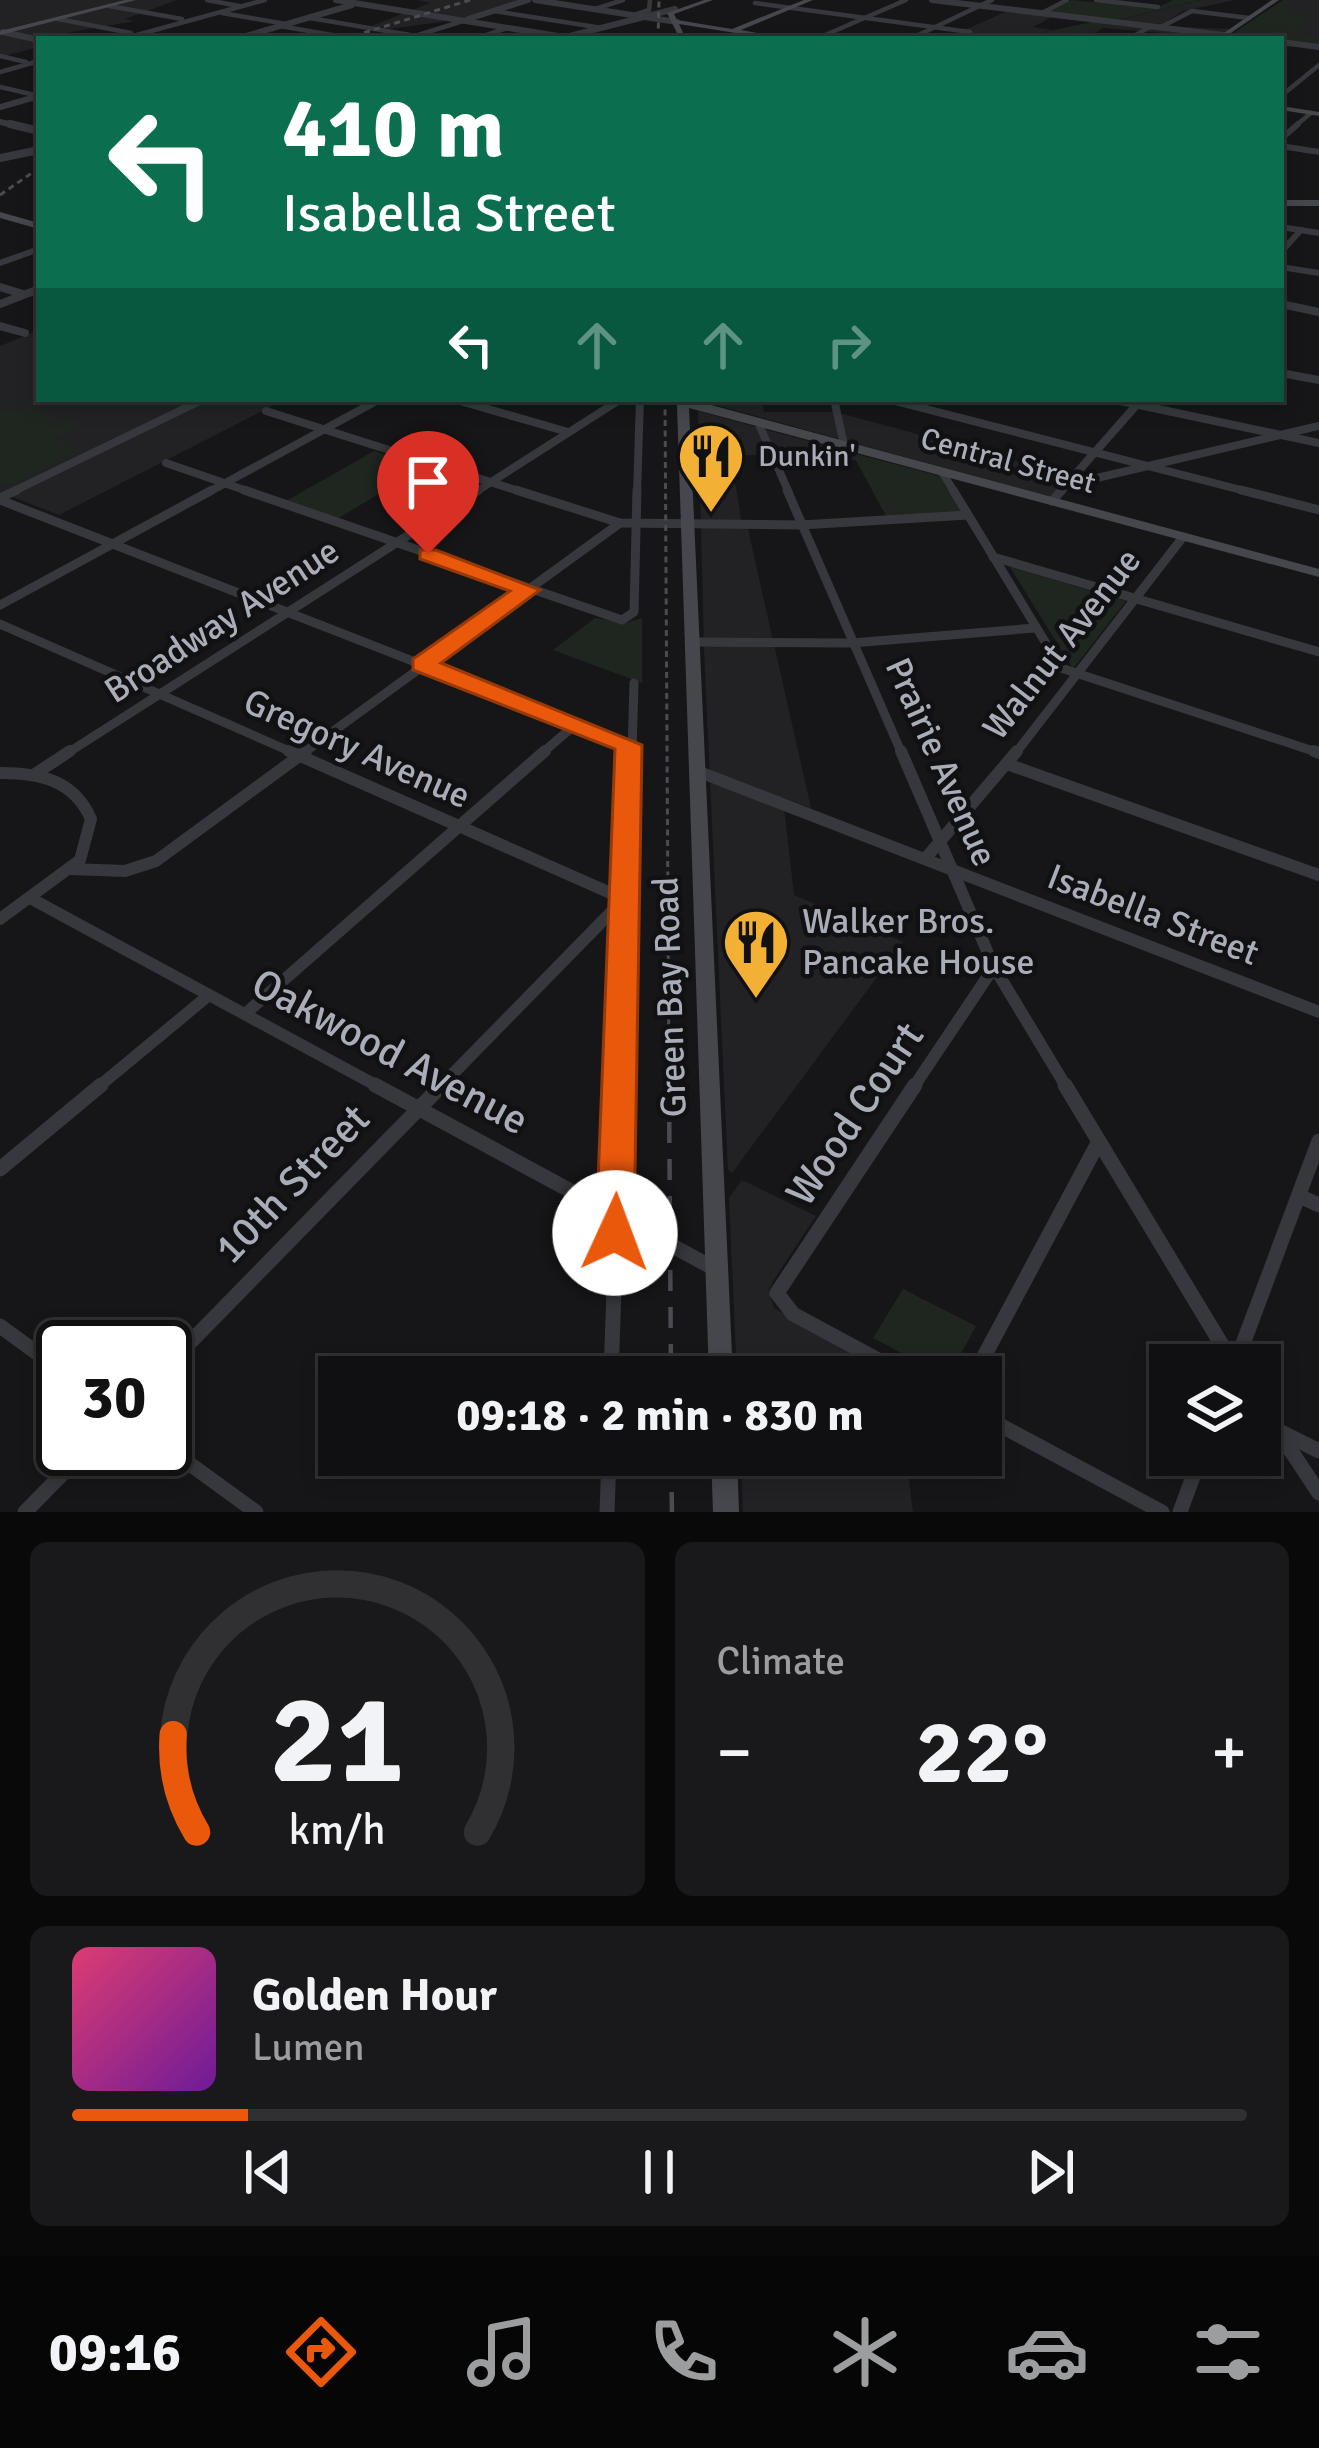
<!DOCTYPE html>
<meta charset="utf-8">
<style>
:root{--surface:#101012;--page:#19191b;--text:#f1f3f6;--muted:#9c9d9f;--line:#303032;--accent:#ea580c}
body{margin:0;font-family:Signika,sans-serif;background:var(--page);color:var(--text);height:100vh;display:flex;flex-direction:column;font-size:45px;white-space:nowrap}
*{box-sizing:border-box;margin:0}
p{font-size:39px;color:var(--muted)}
.icon{flex:none;width:66px;height:66px;fill:none;stroke:currentColor;stroke-width:2;stroke-linecap:round;stroke-linejoin:round}
.map{position:relative;height:1512px;overflow:hidden}
.panel{display:flex;flex-direction:column;gap:30px;padding:30px;background:#09090a;flex:1}
.panel>*{flex:none}
.banner{position:absolute;left:36px;top:36px;width:1248px;height:366px;border-radius:0px;box-shadow:0 6px 18px #0003,0 0 0 3px var(--line);background:#0b6e4f;color:#fff;overflow:hidden}
.tools{position:absolute;left:1149px;top:1344px;display:grid;gap:24px}
.tools a{display:grid;place-items:center;width:132px;height:132px;border-radius:0px;background:var(--surface);box-shadow:0 6px 18px #0003,0 0 0 3px var(--line);font-size:60px}
.speed{position:absolute;left:36px;top:1320px;display:flex;gap:24px;font-size:60px;font-weight:700;text-align:center}
.speed>*{display:grid;place-content:center;width:156px;height:156px;border-radius:50%;background:var(--surface);box-shadow:0 6px 18px #0003,0 0 0 3px var(--line);line-height:1}
.speed .limit{border:6px solid #111;border-radius:18px;background:#fff;color:#111}
.pin{position:absolute;display:grid;place-items:center;width:102px;height:102px;color:#fff;margin:-123px -51px;border-radius:50% 50% 50% 0;rotate:-45deg;box-shadow:0 0 12px #0007}
.pin .icon{rotate:45deg}
.me{position:absolute;width:132px;margin:-66px;rotate:2deg;stroke-linejoin:round;filter:drop-shadow(0 0 9px #0008)}
.turn{display:flex;align-items:center;gap:42px;height:252px;padding:0 48px;font-size:54px}
.turn .icon{width:156px;height:156px;stroke-width:2.5}
.turn b{display:block;font-size:84px;line-height:102px}
.lanes{display:flex;align-items:center;height:114px;padding:0 48px;background:#0003;justify-content:center;gap:60px;direction:ltr}
.lanes .off{opacity:.35}
.big{font-size:90px;font-weight:700;line-height:1.1}
.panel .card{flex:1;display:flex;flex-direction:column;justify-content:center;gap:18px;min-width:0;padding:0 42px;border-radius:18px;background:var(--page)}
.panel .dial{align-items:center;gap:0}
.dial svg{height:312px;overflow:visible;fill:none;stroke:var(--line);stroke-width:7;stroke-linecap:round;text-anchor:middle}
.dial text{fill:var(--text);stroke:none}
.song{display:flex;align-items:center;gap:36px}
.cover{width:144px;height:144px;border-radius:18px;background:linear-gradient(135deg,hsl(340 70% 55%),hsl(280 70% 35%))}
.played{height:12px;border-radius:6px;background:linear-gradient(90deg,var(--accent) 15%,var(--line) 15%)}
.keys{display:flex;justify-content:space-around;direction:ltr}
.heat{display:flex;justify-content:space-between;align-items:center;font-size:66px;direction:ltr}
.panel .tiles{flex:1;display:grid;gap:30px;grid-template-columns:1fr 1fr}
.card:last-child{grid-column:span 2}
.trip{position:absolute;left:318px;top:1356px;width:684px;height:120px;border-radius:0px;background:var(--surface);box-shadow:0 6px 18px #0003,0 0 0 3px var(--line);font-weight:700;line-height:120px;text-align:center}
.dock{display:flex;height:192px;justify-content:space-around;align-items:center;background:#060607;color:var(--muted)}
.dock .icon{width:84px;height:84px}
.dock .current{color:var(--accent)}
.dock b{font-size:54px;color:var(--text)}
.map>svg:first-child{display:block}
.built{fill:#222225}
.green{fill:#1e261f}
.lines{fill:none;stroke-linecap:round;stroke-linejoin:round}
.minor-far5{stroke:#37383d;stroke-width:4.5}
.minor-far4{stroke:#37383d;stroke-width:6}
.minor-far3{stroke:#37383d;stroke-width:8}
.minor-far2{stroke:#37383d;stroke-width:9}
.minor-far1{stroke:#37383d;stroke-width:12}
.minor{stroke:#37383d;stroke-width:15}
.tertiary-far1{stroke:#37383d;stroke-width:6}
.tertiary{stroke:#37383d;stroke-width:8}
.secondary{fill:#45474d;fill-rule:evenodd}
.rail-far1{stroke:#4a4c52;stroke-width:3;stroke-dasharray:6 4.5;stroke-linecap:butt}
.rail{stroke:#4a4c52;stroke-width:4.5;stroke-dasharray:21 16;stroke-linecap:butt}
.route{fill:#ea580c;stroke:#983908;stroke-width:3}
.labels{text-anchor:middle;dominant-baseline:central;stroke-width:9;stroke-linejoin:round;paint-order:stroke}
.far-poi-label{font-size:30px;fill:#a8adb8;stroke:#111113;text-anchor:start}
.far-street-label{font-size:30px;fill:#a8adb8;stroke:#111113}
.street-label{font-size:36px;fill:#a8adb8;stroke:#111113}
.poi-label{font-size:36px;fill:#a8adb8;stroke:#111113;text-anchor:start}
.near-street-label{font-size:42px;fill:#a8adb8;stroke:#111113}
</style>
<div class="map">
<svg width="1319" height="1512" viewBox="0 0 1319 1512">
<rect width="100%" height="100%" fill="#161618"/>
<g class="built">
<path d="M0,0H177L125,19L135,21L32,39L39,47L0,57Z"/>
<path d="M416,0H523L463,19L389,29L371,26L430,3Z"/>
<path d="M1201,0H1235L1183,11L1160,26L1233,29L1225,34L1231,36L1283,0H1319V46L1103,28L1084,39H1039Z"/>
<path d="M1010,10L1055,15L1033,27L1053,30L1021,37L1026,39H944Z"/>
<path d="M39,330V399H286L59,515L0,492V346Z"/>
<path d="M694,399H762L764,412H836L1071,476L1051,497Z"/>
<path d="M698,411L852,453L856,460L831,461L770,445L772,454L731,456L742,525H747L811,808L783,798L794,895L903,942L732,1173L728,1170L704,650Z"/>
<path d="M742,1180L816,1216L773,1281L769,1290L774,1308L894,1377H737L729,1198Z"/>
<path d="M741,1455H906L913,1512H743Z"/>
</g>
<g class="green">
<path d="M1072,0L1157,8L1173,0H1201L1112,21L1119,23L1039,39L1016,38L1101,20L1047,13Z"/>
<path d="M1283,0H1294L1284,7L1292,10L1287,14L1307,12L1301,17L1311,19L1294,33L1319,39V45L1232,34Z"/>
<path d="M34,409L76,423L77,428L54,439L79,449L16,483L0,485V411Z"/>
<path d="M374,451L424,467L337,519L286,501Z"/>
<path d="M852,453L940,476L962,512L886,516Z"/>
<path d="M1010,567L1126,601L1073,669Z"/>
<path d="M595,618L625,623L642,618V683L553,650Z"/>
<path d="M903,1289L976,1326L948,1377L873,1338Z"/>
</g>
<g class="lines">
<g class="minor-far5">
<path d="M207,0L239,6"/>
<path d="M1096,0L1158,7"/>
<path d="M755,3L970,32"/>
<path d="M109,6L182,19"/>
<path d="M595,9L623,0"/>
<path d="M494,11L602,28"/>
<path d="M222,13L286,24"/>
<path d="M1042,13L1067,0"/>
<path d="M634,15L649,10L650,0"/>
<path d="M310,18L416,36"/>
<path d="M58,19L131,33"/>
<path d="M280,26L355,39"/>
<path d="M1161,27L1192,11L1249,18"/>
<path d="M415,36L463,21"/>
<path d="M122,39L265,0"/>
<path d="M475,39L507,28"/>
<path d="M816,39L906,0"/>
<path d="M910,39L992,0"/>
<path d="M1129,39L1151,26"/>
<path d="M0,56L26,62"/>
<path d="M0,72L39,61"/>
<path d="M0,87L39,96"/>
<path d="M1281,96L1319,65"/>
<path d="M1294,127L1311,113"/>
</g>
<g class="minor-far4">
<path d="M1281,139L1298,124"/>
<path d="M1281,146L1319,152"/>
<path d="M1281,227L1319,233"/>
<path d="M1281,252L1301,230"/>
<path d="M0,263L39,249"/>
<path d="M1281,267L1319,273"/>
</g>
<g class="minor-far3">
<path d="M0,287L23,294"/>
<path d="M0,304L39,289"/>
<path d="M1281,304L1319,312"/>
<path d="M0,326L25,333"/>
<path d="M1281,373L1319,380"/>
<path d="M453,399L568,432"/>
<path d="M834,399L844,445"/>
<path d="M887,399L1253,493"/>
<path d="M1111,399L1319,443"/>
<path d="M266,411L525,493"/>
<path d="M758,422L789,493"/>
<path d="M166,463L253,493"/>
<path d="M942,472L955,493"/>
<path d="M1067,485L1319,426"/>
<path d="M10,493L204,399"/>
<path d="M207,493L380,399"/>
<path d="M474,493L621,399"/>
<path d="M637,493L640,399"/>
<path d="M1059,493L1140,401"/>
</g>
<g class="minor-far2">
<path d="M244,490L622,620L634,612L637,490"/>
<path d="M516,490L620,523L801,525L968,515"/>
<path d="M787,490L902,754"/>
<path d="M953,490L1061,668L1319,753"/>
<path d="M1241,490L1319,510"/>
<path d="M0,498L17,490"/>
<path d="M0,500L628,745"/>
<path d="M1052,501L1062,490"/>
<path d="M993,557L1319,652"/>
<path d="M0,605L212,490"/>
<path d="M0,624L296,754"/>
<path d="M694,642L852,643L1035,628"/>
<path d="M66,754L479,490"/>
<path d="M302,754L620,523"/>
<path d="M541,754L576,724"/>
<path d="M632,754L634,683"/>
<path d="M1015,754L1183,537"/>
</g>
<g class="minor-far1">
<path d="M289,751L624,899L439,1088"/>
<path d="M901,751L994,967L1067,1088"/>
<path d="M1314,751L1319,753"/>
<path d="M1007,764L1319,875"/>
<path d="M697,771L1319,1012"/>
<path d="M0,773C40,773 74,780 91,819L80,860L0,919"/>
<path d="M35,774L70,751"/>
<path d="M925,859L1017,751"/>
<path d="M70,869L125,871L156,861L306,751"/>
<path d="M30,898L381,1088"/>
<path d="M245,1014L545,751"/>
<path d="M97,1088L209,995"/>
<path d="M621,1088L632,751"/>
<path d="M913,1088L994,967"/>
</g>
<g class="minor">
<path d="M375,1085L717,1270"/>
<path d="M1065,1085L1234,1365"/>
<path d="M0,1169L101,1085"/>
<path d="M1299,1196L1319,1205"/>
<path d="M0,1326L63,1372"/>
<path d="M1235,1365L1319,1141"/>
<path d="M165,1368L442,1085"/>
<path d="M611,1377L621,1085"/>
<path d="M910,1377L793,1314L777,1293L915,1085"/>
<path d="M973,1377L1097,1145"/>
<path d="M1260,1404L1319,1493"/>
<path d="M981,1415L1162,1512"/>
<path d="M1279,1431L1319,1451"/>
<path d="M165,1446L256,1512"/>
<path d="M25,1512L87,1449"/>
<path d="M607,1512L609,1455"/>
<path d="M1180,1512L1201,1455"/>
</g>
<g class="tertiary-far1">
<path d="M336,0L564,37"/>
<path d="M535,0L677,22"/>
<path d="M932,0L1256,39"/>
<path d="M468,19L528,0"/>
<path d="M3,32L39,40"/>
<path d="M236,39L352,5"/>
<path d="M558,39L675,9"/>
<path d="M1281,42L1319,47"/>
<path d="M0,107L39,96"/>
<path d="M0,122L23,127"/>
</g>
<g class="tertiary">
<path d="M10,124L39,131"/>
<path d="M0,158L39,150"/>
</g>
<g class="secondary">
<path d="M125,0H136L0,35V31Z"/>
<path d="M704,0H713L674,14L677,20L732,29L804,0H813L741,30L790,39H774L679,24L686,39H680L667,13Z"/>
<path d="M1272,0H1279L1222,39H1215Z"/>
<path d="M1281,106L1319,112V116L1281,110Z"/>
<rect x="1281" y="200" width="38" height="6"/>
<path d="M0,212L39,223V229L0,218Z"/>
<path d="M664,399H689L1319,569V577L689,408L733,1377H709L677,405Z"/>
<path d="M711,1455H737L739,1512H713Z"/>
</g>
<g class="rail-far1">
<path d="M344,39L470,0"/>
<path d="M658,39L659,0"/>
<path d="M0,195L39,168"/>
<path d="M665,399L669,1088"/>
</g>
<g class="rail">
<path d="M669,1085L671,1377"/>
<path d="M671,1455L672,1512"/>
</g>
</g>
<path class="route" d="M420,550H436L540,590L441,663L642,745L634,1233L628,1244L615,1249L602,1244L596,1233L615,749L413,670V659L510,591L420,559Z"/>
<defs>
<symbol id="restaurant-pin" viewBox="-11 -11 22 30"><path d="M0 17L-7.5 6A9.5 9.5 0 1 1 7.5 6Z" fill="#f2b134" stroke="#111113"/><path d="M-5-6h1v4h1v-4h1v4h1v-4h1v5L-1.5 .5V6h-2V.5L-5-1ZM5-6V6H3V1.5H1.5Q1.5-4 5-6Z" fill="#111"/></symbol>
</defs>
<g fill-rule="evenodd">
<use href="#restaurant-pin" x="673" y="418" width="76" height="104"/>
<use href="#restaurant-pin" x="718" y="904" width="76" height="104"/>
</g>
<g class="labels">
<g class="far-poi-label">
<text x="758" y="456">Dunkin'</text>
</g>
<g class="far-street-label">
<text transform="translate(1008 461) rotate(15)">Central Street</text>
</g>
<g class="street-label">
<text transform="translate(222 621) rotate(-33)">Broadway Avenue</text>
<text transform="translate(1062 644) rotate(-52)">Walnut Avenue</text>
<text transform="translate(357 749) rotate(24)">Gregory Avenue</text>
<text transform="translate(941 762) rotate(66)">Prairie Avenue</text>
<text transform="translate(1153 915) rotate(21)">Isabella Street</text>
<text transform="translate(670 997) rotate(-92)">Green Bay Road</text>
</g>
<g class="poi-label">
<text x="802" y="921">Walker Bros.<tspan x="802" dy="41">Pancake House</tspan></text>
</g>
<g class="near-street-label">
<text transform="translate(390 1052) rotate(28)">Oakwood Avenue</text>
<text transform="translate(855 1114) rotate(-56)">Wood Court</text>
<text transform="translate(292 1184) rotate(-46)">10th Street</text>
</g>
</g>
</svg>
<div class="tools">
<a><svg class="icon" aria-label="layers" viewBox="0 0 24 24"><path d="M12 4l9 5-9 5-9-5zM3 14l9 5 9-5"/></svg></a>
</div>
<div class="speed"><div class="limit">30</div></div>
<div class="pin" style="left:428px;top:554px;background:#d93025"><svg class="icon" aria-label="arrive" viewBox="0 0 24 24"><path d="M6 21V4h12l-3 4 3 4H6"/></svg></div>
<svg class="me" style="left:615px;top:1233px" viewBox="-20 -20 40 40"><circle r="19" fill="#fff"/><path d="M0-13L10 11 0 6-10 11z" fill="#ea580c"/></svg>
<div class="trip">09:18 · 2 min · 830 m</div>
<div class="banner">
<div class="turn"><svg class="icon" aria-label="left" viewBox="0 0 24 24"><path d="M17 20v-9H6M10 6l-5 5 5 5"/></svg><div><b>410 m</b>Isabella Street</div></div>
<div class="lanes"><svg class="icon" aria-label="left" viewBox="0 0 24 24"><path d="M17 20v-9H6M10 6l-5 5 5 5"/></svg><svg class="icon off" aria-label="ahead" viewBox="0 0 24 24"><path d="M12 20V5M6 11l6-6 6 6"/></svg><svg class="icon off" aria-label="ahead" viewBox="0 0 24 24"><path d="M12 20V5M6 11l6-6 6 6"/></svg><svg class="icon off" aria-label="right" viewBox="0 0 24 24"><path d="M7 20v-9h11M14 6l5 5-5 5"/></svg></div>
</div>
</div>
<section class="panel">
<div class="tiles">
<div class="card dial"><svg viewBox="0 0 100 80">
<path d="M14 69A42 42 0 1 1 86 69"/>
<path d="M14 69A42 42 0 0 1 8 44" stroke="#ea580c"/>
<text x="50" y="56" font-size="32" font-weight="700">21</text>
<text x="50" y="72" font-size="11">km/h</text>
</svg></div>
<div class="card"><p>Climate</p>
<div class="heat"><a>−</a><b class="big">22°</b><a>+</a></div>
</div>
<div class="card">
<div class="song"><i class="cover"></i><div><b>Golden Hour</b><p>Lumen</p></div></div>
<div class="played"></div>
<div class="keys"><svg class="icon" aria-label="previous" viewBox="0 0 24 24"><path d="M18 5L8 12l10 7zM5 5v14"/></svg><svg class="icon" aria-label="pause" viewBox="0 0 24 24"><path d="M8 5v14M16 5v14"/></svg><svg class="icon" aria-label="next" viewBox="0 0 24 24"><path d="M6 5l10 7-10 7zM19 5v14"/></svg></div>
</div>
</div>
</section>
<nav class="dock">
<b>09:16</b>
<svg class="icon current" aria-label="directions" viewBox="0 0 24 24"><path d="M12 3l9 9-9 9-9-9zM9 14v-3h6M13 9l2 2-2 2"/></svg>
<svg class="icon" aria-label="music" viewBox="0 0 24 24"><path d="M9 18V5l10-2v13"/><circle cx="6" cy="18" r="3"/><circle cx="16" cy="16" r="3"/></svg>
<svg class="icon" aria-label="phone" viewBox="0 0 24 24"><path d="M5 4h4l2 5-3 2q2 4 5 5l2-3 5 2v4C11 20 4 13 5 4z"/></svg>
<svg class="icon" aria-label="climate" viewBox="0 0 24 24"><path d="M12 3v18M4 7l16 10M4 17L20 7"/></svg>
<svg class="icon" aria-label="car" viewBox="0 0 24 24"><path d="M5 17H2v-5l4-1 3-4h7l3 4 3 1v5h-3M9 17h6M6 11h13"/><circle cx="7" cy="17" r="2"/><circle cx="17" cy="17" r="2"/></svg>
<svg class="icon" aria-label="filters" viewBox="0 0 24 24"><path d="M4 7h16M4 17h16"/><circle cx="9" cy="7" r="2"/><circle cx="15" cy="17" r="2"/></svg>
</nav>
